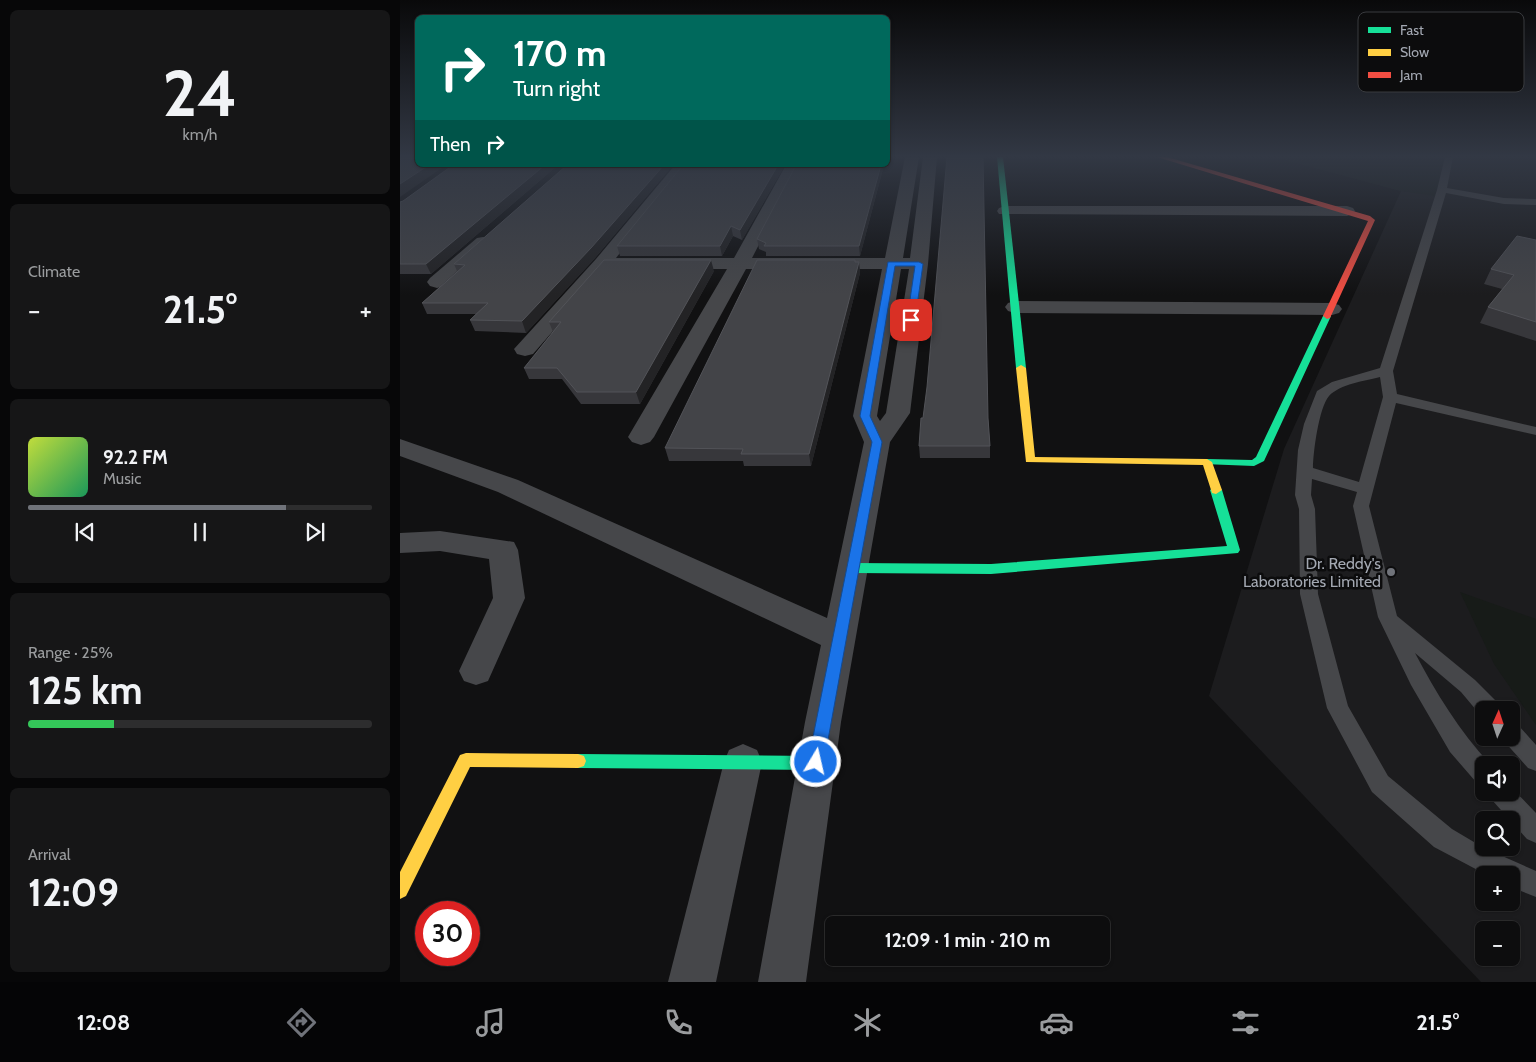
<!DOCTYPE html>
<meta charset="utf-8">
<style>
:root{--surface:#0d0d0e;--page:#161617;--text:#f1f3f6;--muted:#9a9c9e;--line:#2d2d2e;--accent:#70737a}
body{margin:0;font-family:Cabin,sans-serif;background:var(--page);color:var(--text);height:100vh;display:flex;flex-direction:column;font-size:19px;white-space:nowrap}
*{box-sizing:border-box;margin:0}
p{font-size:16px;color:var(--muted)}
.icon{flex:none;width:28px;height:28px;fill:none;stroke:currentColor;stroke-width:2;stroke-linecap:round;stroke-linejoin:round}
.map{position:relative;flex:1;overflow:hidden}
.details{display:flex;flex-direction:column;gap:10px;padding:10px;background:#070708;width:400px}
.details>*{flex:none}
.guide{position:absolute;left:15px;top:15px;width:475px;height:152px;border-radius:8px;box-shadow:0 1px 4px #0004,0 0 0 1px var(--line);background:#00695c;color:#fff;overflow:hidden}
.needle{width:32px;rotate:3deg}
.fabs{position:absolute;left:1075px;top:701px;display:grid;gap:10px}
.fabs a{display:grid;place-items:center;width:45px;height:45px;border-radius:8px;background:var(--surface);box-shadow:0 1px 4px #0004,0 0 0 1px var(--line);font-size:25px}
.speed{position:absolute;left:15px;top:901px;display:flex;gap:10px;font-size:25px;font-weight:700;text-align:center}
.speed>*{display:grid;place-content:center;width:65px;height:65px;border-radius:50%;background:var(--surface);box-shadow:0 1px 4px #0004,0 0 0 1px var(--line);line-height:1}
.speed .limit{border:8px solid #d22;background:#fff;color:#111}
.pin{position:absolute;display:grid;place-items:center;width:42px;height:42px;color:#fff;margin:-21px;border-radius:10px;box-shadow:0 2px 8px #0006}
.me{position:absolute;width:55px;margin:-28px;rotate:9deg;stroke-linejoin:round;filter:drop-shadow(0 0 4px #0008)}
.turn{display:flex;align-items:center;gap:18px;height:105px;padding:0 15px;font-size:22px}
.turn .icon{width:65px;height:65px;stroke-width:2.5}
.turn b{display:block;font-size:35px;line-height:42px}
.then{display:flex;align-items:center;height:48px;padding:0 15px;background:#0003;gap:10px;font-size:19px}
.big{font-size:38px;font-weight:700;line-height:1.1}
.details .widget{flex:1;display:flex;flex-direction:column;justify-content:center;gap:8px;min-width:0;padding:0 18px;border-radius:8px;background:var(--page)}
.details .dial{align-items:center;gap:0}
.dial b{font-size:65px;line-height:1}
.song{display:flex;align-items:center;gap:15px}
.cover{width:60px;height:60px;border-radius:8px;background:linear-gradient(135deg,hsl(70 70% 55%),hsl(150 70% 35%))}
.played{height:5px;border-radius:2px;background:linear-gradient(90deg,var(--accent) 75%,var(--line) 75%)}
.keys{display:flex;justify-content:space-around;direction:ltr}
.heat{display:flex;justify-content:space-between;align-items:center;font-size:28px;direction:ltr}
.charge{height:8px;border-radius:4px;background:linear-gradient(90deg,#34c759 25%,var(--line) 0)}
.trip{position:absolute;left:425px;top:916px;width:285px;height:50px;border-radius:8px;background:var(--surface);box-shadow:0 1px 4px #0004,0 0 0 1px var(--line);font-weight:700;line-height:50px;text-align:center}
.tabs{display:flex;height:80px;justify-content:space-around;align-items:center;background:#050506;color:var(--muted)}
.tabs .icon{width:35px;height:35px}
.tabs .selected{color:var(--accent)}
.tabs b{font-size:22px;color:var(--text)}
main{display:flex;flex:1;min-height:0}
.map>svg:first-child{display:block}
.built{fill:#1c1c1e;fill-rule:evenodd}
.green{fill:#171b18}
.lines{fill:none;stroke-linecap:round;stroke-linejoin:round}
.lane{fill:#46474a;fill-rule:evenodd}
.street{fill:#46474a;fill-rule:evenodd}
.fast{fill:#16e098;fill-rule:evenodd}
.slow{fill:#ffcf43;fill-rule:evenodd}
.jam{fill:#f24e42;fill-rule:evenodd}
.wall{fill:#37373b}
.shaded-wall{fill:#232325}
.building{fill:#434448;stroke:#525358}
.route{fill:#1a73e8;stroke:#114b97}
.poi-dot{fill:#70737a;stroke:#0c0c0d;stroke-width:2}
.labels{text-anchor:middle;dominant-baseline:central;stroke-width:5;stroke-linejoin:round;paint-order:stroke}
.poi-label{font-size:16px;fill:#a3a8b2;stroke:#0c0c0d;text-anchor:end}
.key{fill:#0c0c0d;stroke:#393b3f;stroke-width:1}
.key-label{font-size:14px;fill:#a3a8b2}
</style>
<main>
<section class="details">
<div class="widget dial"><b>24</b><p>km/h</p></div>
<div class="widget"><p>Climate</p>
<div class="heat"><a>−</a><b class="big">21.5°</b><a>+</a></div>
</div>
<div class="widget">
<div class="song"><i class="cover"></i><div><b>92.2 FM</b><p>Music</p></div></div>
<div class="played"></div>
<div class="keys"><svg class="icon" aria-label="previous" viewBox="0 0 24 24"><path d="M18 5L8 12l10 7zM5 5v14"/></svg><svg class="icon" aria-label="pause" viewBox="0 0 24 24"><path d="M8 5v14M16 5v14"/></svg><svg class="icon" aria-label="next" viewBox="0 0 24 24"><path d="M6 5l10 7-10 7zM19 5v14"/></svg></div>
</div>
<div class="widget"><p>Range · 25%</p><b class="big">125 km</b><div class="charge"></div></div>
<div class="widget"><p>Arrival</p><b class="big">12:09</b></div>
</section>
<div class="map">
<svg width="1136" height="982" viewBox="0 0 1136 982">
<rect width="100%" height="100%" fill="#111112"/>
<path class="built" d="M875,157H1136V982H1081L809,696L884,449L1001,191ZM1084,710H1111V738H1084ZM1084,765H1111V792H1084ZM1084,820H1111V848H1084ZM1084,875H1111V902H1084ZM1084,930H1111V958H1084Z"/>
<g class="green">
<path d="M874,157H1045L1035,196L1001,191Z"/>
<path d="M1060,592L1136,619V725L1094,664Z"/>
</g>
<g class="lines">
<g class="lane">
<path d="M1045,157H1053L1047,188L1104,198L1136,199V205L1104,204L1046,193L993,371L997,394L1136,427V435L996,403L969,506L997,616L1075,680L1098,703L1101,710H1084L1082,717L1061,692L1015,653C1036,693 1060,732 1091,765H1084V785L1076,782L1050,752L1011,685L978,617L953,506L957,492L912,479L911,495L915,509L918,594L948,706L988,776L1052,829L1084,848L1136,871V897L1111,887V875H1087L1034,847L972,792L927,708L900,594L899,509L895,495L898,450L904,424L917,391L932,382L980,368L1037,190ZM980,377L983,397L959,482L913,468C913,453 919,407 929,396C940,384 965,381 980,377Z"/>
<path d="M1111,723L1119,726L1136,745V771L1128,768L1103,740L1102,738H1111Z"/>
<path d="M1111,787L1136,813V843L1127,839L1092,800L1089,792H1111Z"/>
</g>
<g class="street">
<path d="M505,157H519L503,258H510L523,157H537L528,264L510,413L490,442L441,722L406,982H358L405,722L421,645L98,492L0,456V439L118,480L427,618L464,442L453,416L482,269H346L254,437L250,442L241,445L232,442L228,437L327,269H207L133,354L125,356L117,354L114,349L196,259L275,165H290L216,258H334L386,165H400L352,258H485ZM501,269H509L486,413L480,421L477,416Z"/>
<path d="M605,206H947L953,208L955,211L953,214L947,216L599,214L597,211L599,208Z"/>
<path d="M83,237L89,238L92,242L89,246L44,286L37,288L30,286L27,282L30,278L77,238Z"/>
<path d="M615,301L932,303L939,305L942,309L939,313L932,315L615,313L608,311L605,307L608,303Z"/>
<path d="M40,531L114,542L118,550L125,598L88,681L76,685L64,681L59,671L93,598L89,559L40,551L0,553V533Z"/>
<path d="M343,744L357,750L362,762L316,982H268L324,762L329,750Z"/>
</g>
<g class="fast">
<path d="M597,157H603L626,368L621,371L616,368Z"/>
<path d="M927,313L931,316L864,461L854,466L803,464L802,462L803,460L807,459L852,460L856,457L923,316Z"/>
<path d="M816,486L822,490L840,550L838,553L591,574L453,573L449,571L447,568L449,565L453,563L591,564L827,546L810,490Z"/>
<path d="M178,754L416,756L422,758L424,763L422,768L416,770L178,768L172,766L170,761L172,756Z"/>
</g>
<g class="slow">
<path d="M621,365L626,368L635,457L807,459L812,462L822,490L816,494L812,493L803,465L626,462L616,368Z"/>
<path d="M66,753L178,754L184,756L186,761L184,766L178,768L70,767L6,896L0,899V872L60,755Z"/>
</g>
<path class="jam" d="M757,157H767L970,216L975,220L930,318L927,319L923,316L968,221Z"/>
</g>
<g class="wall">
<path d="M53,165H158L31,274H0V202L3,201Z"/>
<path d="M167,165H273L195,258L126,333L75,331L70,320L76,314H27L22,303L57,271L54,264Z"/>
<path d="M283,165H385L342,240L333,236L322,256H220L217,246Z"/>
<path d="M396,165H484L460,256H366V252L359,249L357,239Z"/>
<path d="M1136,240V341L1080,323L1088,307L1102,289L1084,284L1091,269Z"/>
<path d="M455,262H459L460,273L411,466H344L343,461H269L265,448Z"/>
<path d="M314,271L240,404H181L162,379H129L124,368L153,332L149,322Z"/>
<path d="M588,418L590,446V458H520L519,446Z"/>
</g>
<g class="shaded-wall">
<path d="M29,165H46L0,197V184Z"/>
<path d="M145,165H158L31,274L26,264Z"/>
<path d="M264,165H273L195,258L126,333L122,321Z"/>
<path d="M378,165H385L342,240L340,230Z"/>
<path d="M481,165H484L460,256L459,246Z"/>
<path d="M331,226L333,236L322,256L320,246Z"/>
<path d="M311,260L314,271L240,404L236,392Z"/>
<path d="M459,262L460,273L411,466L409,454Z"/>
</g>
<g class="building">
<path d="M0,157H18V165H29L0,184Z"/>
<path d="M547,157H583L588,418L590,446H519L521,418H523L527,387Z"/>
<path d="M53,165H145L26,264H0V202L3,201Z"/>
<path d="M167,165H264L191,248L122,321L70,320L88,303H22L65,265L54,264Z"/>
<path d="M283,165H378L340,230L331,226L320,246H217Z"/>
<path d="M396,165H481L459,246H364L366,243L357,239Z"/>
<path d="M1117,236L1136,240V322L1088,307L1114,275L1091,269Z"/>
<path d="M204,260H311L236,392H177L157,368H124L161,322H149Z"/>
<path d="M357,260H455V262H459L409,454H341L343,449L265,448Z"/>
</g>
<linearGradient id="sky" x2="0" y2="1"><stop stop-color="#09090a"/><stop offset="0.53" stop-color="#323844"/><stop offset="1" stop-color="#323844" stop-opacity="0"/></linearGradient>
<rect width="1136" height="295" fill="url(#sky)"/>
<path class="route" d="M488,262H519L523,264L515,320L511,323L507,320L515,266H495L470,416L482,442L424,762L421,768L416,770L410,768L408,762L472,442L460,416Z"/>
<circle class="poi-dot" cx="991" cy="572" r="5"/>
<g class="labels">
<g class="poi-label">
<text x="981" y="563">Dr. Reddy's<tspan x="981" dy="18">Laboratories Limited</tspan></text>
</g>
</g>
<rect x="958" y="12" width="166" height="80" rx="8" class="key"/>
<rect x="968" y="27" width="23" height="6" fill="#16e098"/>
<rect x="968" y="49" width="23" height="7" fill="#ffcf43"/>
<rect x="968" y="72" width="23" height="6" fill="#f24e42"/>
<g class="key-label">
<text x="1000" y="35">Fast</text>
<text x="1000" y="57">Slow</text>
<text x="1000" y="80">Jam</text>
</g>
</svg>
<div class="fabs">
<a><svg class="needle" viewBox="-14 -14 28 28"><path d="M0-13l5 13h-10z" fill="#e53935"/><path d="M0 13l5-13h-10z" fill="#9a9c9e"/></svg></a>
<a><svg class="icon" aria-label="sound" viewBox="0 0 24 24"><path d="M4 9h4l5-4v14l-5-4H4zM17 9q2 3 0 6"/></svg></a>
<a><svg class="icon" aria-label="search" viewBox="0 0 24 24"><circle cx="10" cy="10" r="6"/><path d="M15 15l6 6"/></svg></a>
<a>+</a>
<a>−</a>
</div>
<div class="speed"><div class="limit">30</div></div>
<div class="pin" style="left:511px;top:320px;background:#d93025"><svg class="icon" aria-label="arrive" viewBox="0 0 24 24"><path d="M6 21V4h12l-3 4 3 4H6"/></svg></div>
<svg class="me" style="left:416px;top:762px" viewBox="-20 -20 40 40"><circle r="17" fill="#1a73e8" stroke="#fff" stroke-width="3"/><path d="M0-11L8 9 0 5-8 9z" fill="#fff"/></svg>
<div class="trip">12:09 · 1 min · 210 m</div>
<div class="guide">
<div class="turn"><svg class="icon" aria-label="right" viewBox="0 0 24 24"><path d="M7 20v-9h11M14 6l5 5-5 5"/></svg><div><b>170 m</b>Turn right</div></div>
<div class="then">Then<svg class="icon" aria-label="right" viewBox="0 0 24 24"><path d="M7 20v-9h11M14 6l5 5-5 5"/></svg></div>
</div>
</div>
</main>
<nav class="tabs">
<b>12:08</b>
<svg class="icon selected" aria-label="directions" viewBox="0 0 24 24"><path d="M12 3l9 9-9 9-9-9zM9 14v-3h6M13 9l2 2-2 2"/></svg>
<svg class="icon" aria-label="music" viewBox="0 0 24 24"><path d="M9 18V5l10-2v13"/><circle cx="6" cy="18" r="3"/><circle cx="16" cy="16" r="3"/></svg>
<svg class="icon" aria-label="phone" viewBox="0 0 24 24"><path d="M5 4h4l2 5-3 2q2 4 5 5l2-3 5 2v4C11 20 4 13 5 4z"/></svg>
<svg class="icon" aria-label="climate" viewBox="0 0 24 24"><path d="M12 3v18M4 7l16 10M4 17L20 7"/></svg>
<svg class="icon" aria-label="car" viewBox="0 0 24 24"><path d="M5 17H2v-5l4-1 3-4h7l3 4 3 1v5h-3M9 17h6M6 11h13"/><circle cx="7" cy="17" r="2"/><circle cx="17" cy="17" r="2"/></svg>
<svg class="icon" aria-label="filters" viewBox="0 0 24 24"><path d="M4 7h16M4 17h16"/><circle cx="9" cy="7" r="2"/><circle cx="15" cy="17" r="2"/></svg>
<b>21.5°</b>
</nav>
